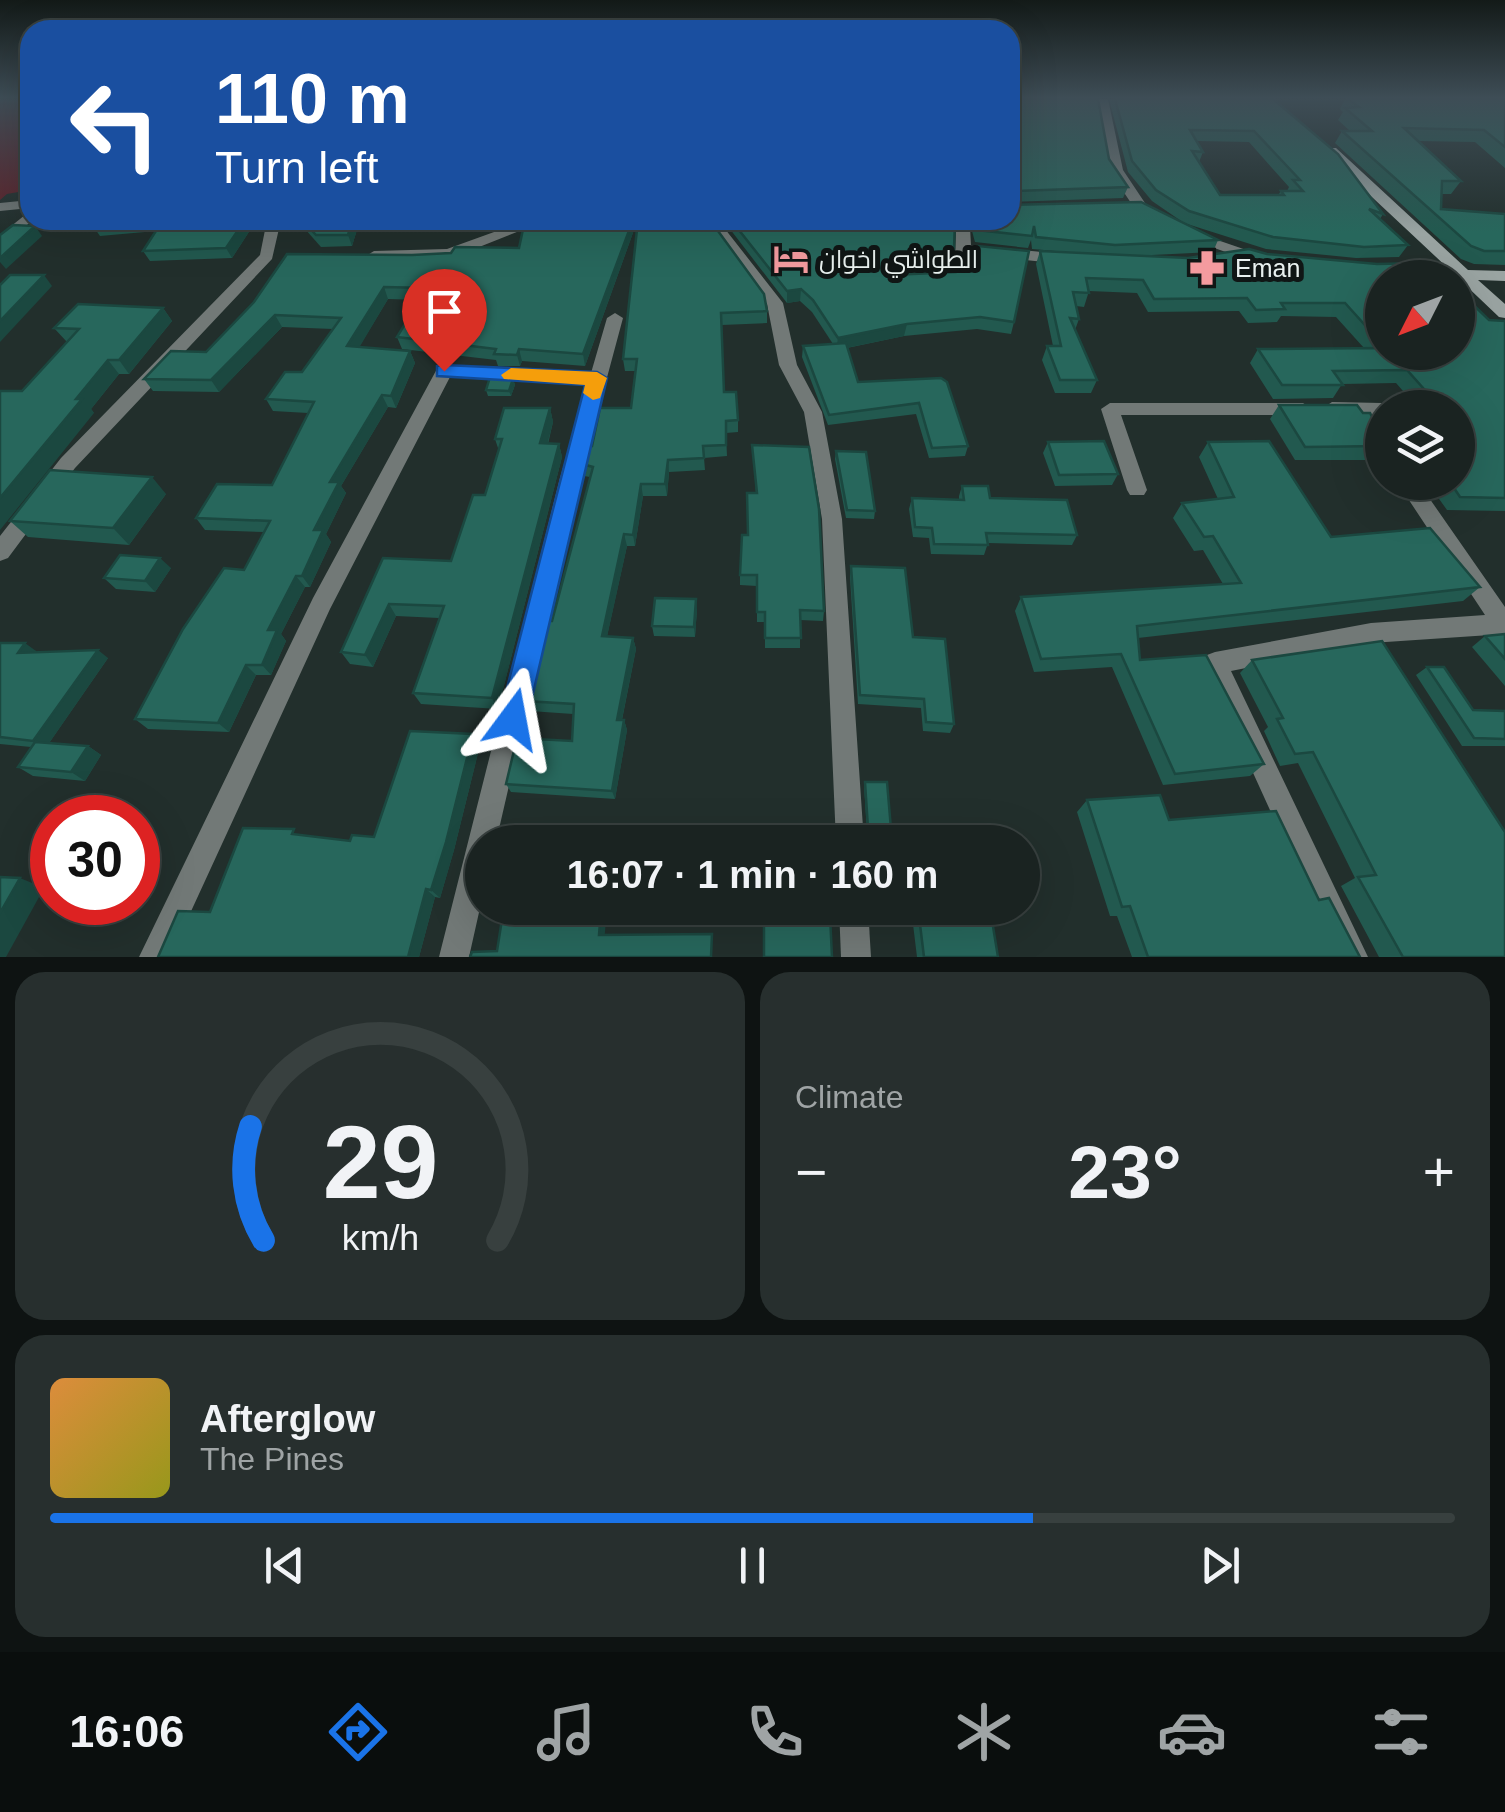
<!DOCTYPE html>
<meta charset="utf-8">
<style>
:root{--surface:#1a2321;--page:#272f2e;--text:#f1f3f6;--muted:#9fa4a5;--line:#38403f;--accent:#1a73e8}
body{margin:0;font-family:Helvetica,Cairo,sans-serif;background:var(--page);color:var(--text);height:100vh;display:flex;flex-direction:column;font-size:38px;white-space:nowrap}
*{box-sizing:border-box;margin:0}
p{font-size:32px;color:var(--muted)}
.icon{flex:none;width:55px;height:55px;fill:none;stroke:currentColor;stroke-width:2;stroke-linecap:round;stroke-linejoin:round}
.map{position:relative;height:957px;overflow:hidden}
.drawer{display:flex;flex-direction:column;gap:15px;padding:15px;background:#0e1312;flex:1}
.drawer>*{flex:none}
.guide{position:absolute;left:20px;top:20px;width:1000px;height:210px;border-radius:30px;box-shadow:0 10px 40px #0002,0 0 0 2px var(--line);background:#1a4fa0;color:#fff;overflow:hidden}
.needle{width:65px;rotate:228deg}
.controls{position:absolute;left:1365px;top:260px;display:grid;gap:20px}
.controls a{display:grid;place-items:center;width:110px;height:110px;border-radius:50%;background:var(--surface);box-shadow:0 10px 40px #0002,0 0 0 2px var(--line);font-size:50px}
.speed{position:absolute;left:30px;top:795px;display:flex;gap:20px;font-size:50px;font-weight:700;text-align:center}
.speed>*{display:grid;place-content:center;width:130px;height:130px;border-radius:50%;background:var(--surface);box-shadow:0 10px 40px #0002,0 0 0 2px var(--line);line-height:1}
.speed .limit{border:15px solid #d22;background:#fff;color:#111}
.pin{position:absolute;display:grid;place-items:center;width:85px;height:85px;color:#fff;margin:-102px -42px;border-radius:50% 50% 50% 0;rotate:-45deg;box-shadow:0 0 10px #0007}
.pin .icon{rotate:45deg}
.me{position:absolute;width:110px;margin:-55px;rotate:13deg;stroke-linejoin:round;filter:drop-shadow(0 0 8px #0008)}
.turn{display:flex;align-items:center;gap:35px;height:210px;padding:0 30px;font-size:45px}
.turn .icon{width:130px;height:130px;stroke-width:2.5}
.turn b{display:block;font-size:70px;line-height:85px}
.big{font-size:75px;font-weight:800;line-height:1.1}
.drawer .card{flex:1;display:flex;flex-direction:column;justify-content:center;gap:15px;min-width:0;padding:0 35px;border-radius:30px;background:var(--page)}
.drawer .dial{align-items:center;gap:0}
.dial svg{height:260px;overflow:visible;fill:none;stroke:var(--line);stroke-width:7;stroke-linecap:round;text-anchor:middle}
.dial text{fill:var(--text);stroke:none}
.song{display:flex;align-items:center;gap:30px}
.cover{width:120px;height:120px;border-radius:15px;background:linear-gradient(135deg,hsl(30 70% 55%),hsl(60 70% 35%))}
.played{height:10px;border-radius:5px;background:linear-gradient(90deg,var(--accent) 70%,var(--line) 70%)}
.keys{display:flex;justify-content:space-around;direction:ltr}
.heat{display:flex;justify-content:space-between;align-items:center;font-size:55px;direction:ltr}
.drawer .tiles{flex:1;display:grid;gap:15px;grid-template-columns:1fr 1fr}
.card:last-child{grid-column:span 2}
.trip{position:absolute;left:465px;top:825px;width:575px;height:100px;border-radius:50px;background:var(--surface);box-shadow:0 10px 40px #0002,0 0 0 2px var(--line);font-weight:800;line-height:100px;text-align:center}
.tabs{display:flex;height:160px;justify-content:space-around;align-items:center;background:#0a0e0d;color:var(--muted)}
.tabs .icon{width:70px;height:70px}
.tabs .current{color:var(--accent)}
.tabs b{font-size:45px;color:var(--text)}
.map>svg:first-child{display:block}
.green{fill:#5f2028}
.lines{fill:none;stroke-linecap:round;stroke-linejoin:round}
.minor{fill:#727977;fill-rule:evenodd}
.tertiary{fill:#727977;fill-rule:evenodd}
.secondary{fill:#9aa4a2;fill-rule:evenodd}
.wall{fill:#22594f;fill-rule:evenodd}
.shaded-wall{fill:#1b4840}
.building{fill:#27675c;stroke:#1b4840;stroke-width:2.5;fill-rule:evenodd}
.route{fill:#1a73e8;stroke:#114b97;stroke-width:2.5}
.slow{fill:#f59e0b}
.labels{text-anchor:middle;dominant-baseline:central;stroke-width:10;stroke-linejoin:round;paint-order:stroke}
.far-poi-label{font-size:25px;fill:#e9f1ef;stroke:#101615;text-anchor:start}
</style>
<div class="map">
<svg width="1505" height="957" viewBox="0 0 1505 957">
<rect width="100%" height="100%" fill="#222f2c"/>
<path class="green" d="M0,99H30V190L7,194L0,200Z"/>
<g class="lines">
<g class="minor">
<path d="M1096,99H1108L1123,170L1147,206L1145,209H1135L1109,170Z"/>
<path d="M30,211V220H33L0,247V235Z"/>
<path d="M527,220H547L449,259L374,261L366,256L374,251L447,249Z"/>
<path d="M703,220H718L783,303L797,365L822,412L842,519L864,842H836L822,519L804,412L779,365L767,304Z"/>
<path d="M950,220H965L970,227L971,245L1063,254L1071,259L1063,264L971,254V263L953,280L925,281V275L943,273L955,262L956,228Z"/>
<path d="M1194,232L1261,255L1264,258L1256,263L1251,261L1189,239V233Z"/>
<path d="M1436,262L1444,267L1441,270L1400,273L1392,268L1400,263Z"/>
<path d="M615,313L623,318L580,478L496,842H482V899L469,957H439L560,478L587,385L450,377L330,609L170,957H139L313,598L438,367L591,373L607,318Z"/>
<path d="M1332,402L1382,403L1390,408H1382V415L1332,414L1323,408Z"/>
<path d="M1110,403H1303L1312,409L1303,415H1121L1147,490L1144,495H1130L1127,490L1101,409Z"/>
<path d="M1397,482H1418L1505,607V634L1371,643L1231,671L1368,957H1337L1203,663L1207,655L1215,652L1371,623L1485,615Z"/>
<path d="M839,908H868L871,957H841Z"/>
</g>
<g class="tertiary">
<path d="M30,200V208L0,211V203Z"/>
<path d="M267,220H281L272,259L75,468L8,558L0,561V536L61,458L260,255Z"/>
</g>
<path class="secondary" d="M1326,148H1336L1468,270L1505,271V281L1478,280L1505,304V318L1499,317L1458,278L1451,277V271L1326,154Z"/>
</g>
<g class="wall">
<path d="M1010,99L1109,159L1128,187L1123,198L1011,202L1010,205L1218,240L1213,252L1132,256L1188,258L1267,254L1382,278V352L1489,320L1505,321V511L1447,510L1427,482H1458V408H1418L1396,383L1342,384L1333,398L1273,399L1250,363L1258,349L1364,348L1336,317L1281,316L1277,322L1248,323L1239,311L1148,312L1137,293L1089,291L1084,307L1076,306L1079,319L1075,330L1097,380L1091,393H1055L1042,360L1047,346H1053L1036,264L1040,251L1067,252L1032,249L1031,240L1028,248L975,242L969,220H1010Z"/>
<path d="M1109,99H1273L1383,214L1380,219L1408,245L1399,257L1356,258L1266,249L1184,223L1152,201L1128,172ZM1197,141L1249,142L1289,187L1287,191H1281L1278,195H1220L1199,162L1203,152Z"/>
<path d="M1345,99H1505V168L1475,142L1417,141L1461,181L1451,194H1442L1441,209L1505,214V265L1474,264L1461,259L1335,143L1342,131H1350L1338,120L1343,112L1340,109Z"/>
<path d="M99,220H255L256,221L232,258L150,261L143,251L156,231L100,236L93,226Z"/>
<path d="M301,220H360L352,246L321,247L305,229Z"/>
<path d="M525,220H710L767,311V323L722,325L724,392L738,420V432L726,433L727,456L704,458L705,470L669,472L667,496H643L635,546H627L607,636L633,638L636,649L622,720H624L627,730L615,799L511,792L506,784L572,741L573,714L530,711L525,701L552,621L590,477L584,476L582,464L592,446L631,408L635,371H625L623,359L637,231L634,230L585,366L522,361L520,366H498L496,360L402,349L397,337L420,300L388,299L359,347L410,351L415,363L396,408L388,407L341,486L346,493L326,534L331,542L310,587H305L281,634L286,641L271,675H256L229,732L148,729L135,719L244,570L264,532L205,530L196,518L272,485L308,413L273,411L266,399L302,372L333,329L282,327L219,392L153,391L144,379L206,352L254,302L412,255L519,248Z"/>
<path d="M723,220H955L954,249L951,260L941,269L892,274L1014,322L1011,334L977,329L904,336L847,348L858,382L941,378L968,446L965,456L929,458L916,414L828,425L802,357L803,346L833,344L812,312L800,301L787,303Z"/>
<path d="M163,308L172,321L129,374H119L91,409L94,413L22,391L67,342L54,328Z"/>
<path d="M513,379L515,385L511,396H488L486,390Z"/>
<path d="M1279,405L1382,436V460H1295L1270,419Z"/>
<path d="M550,408L553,422L548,444H559L562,457L498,709L421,704L413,693L439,618L396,616L373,667L350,664L341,652L383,558L451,561L485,495L499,451L495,439Z"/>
<path d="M1048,442L1118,474L1112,485L1055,486L1043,453Z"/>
<path d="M1208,442L1331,537L1480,587L1463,601L1138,638L1140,660L1264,764L1250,776L1163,785L1112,667L1034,672L1015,611L1021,597L1223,584L1203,550L1194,551L1173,518L1182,503L1218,499L1199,457Z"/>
<path d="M752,445L824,611L823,621L800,620V648H765V622H757V586L740,585V575L756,493Z"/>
<path d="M836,451L875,511L874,519L846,518L835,459Z"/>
<path d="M962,486L990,498L1077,535L1072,545L988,543L984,555L931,554L929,538L913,537L909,509L912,498L959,500V496Z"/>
<path d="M166,494L129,545L28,537L10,521Z"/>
<path d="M851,566L913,637L954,724L950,733L923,731L921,708L858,704L850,577Z"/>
<path d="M171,568L155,592L116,589L104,578Z"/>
<path d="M697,609L695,637L654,636L652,626Z"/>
<path d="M1505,634V686L1472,647L1485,636Z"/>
<path d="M0,643L36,651V653L108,658L49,743L88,746L101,755L85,781L33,776L18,767L31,747L0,744Z"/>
<path d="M1252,660L1505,957H1379L1341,886L1355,878L1298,763L1280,766L1264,731L1268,727L1240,673Z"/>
<path d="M1427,667L1473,710L1505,711V746H1462L1416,675Z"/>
<path d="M473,734L480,745L454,850L440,898L435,897L419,957H158L210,912L350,841L374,837Z"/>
<path d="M865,782L891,829L890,833L867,832L864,786Z"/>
<path d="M1087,800L1169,820L1319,900L1360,957H1132L1117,916H1110L1077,812Z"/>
<path d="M755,908L835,915L832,924L755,922Z"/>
<path d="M901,908H990L998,957H917L912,916H902Z"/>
</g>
<g class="shaded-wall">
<path d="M245,220H255L256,221L232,258L226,248Z"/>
<path d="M352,220H360L352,246L348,235Z"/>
<path d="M633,220L634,230L585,366L583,354Z"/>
<path d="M35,226L42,236L6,269L0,262V258Z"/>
<path d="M954,249L951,260L941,269L944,258Z"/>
<path d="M44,275L52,286L0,342V321Z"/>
<path d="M384,287L388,299L353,358L347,346Z"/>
<path d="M801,289L800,301L787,303V291Z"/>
<path d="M163,308L172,321L129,374L119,360Z"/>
<path d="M275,315L282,327L219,392L211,380Z"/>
<path d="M907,324L904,336L836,350L838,338Z"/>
<path d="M519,349L522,361L520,366L517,355Z"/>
<path d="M410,351L415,363L396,408L391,396Z"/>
<path d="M108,360L119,374L91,409L94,413L0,530V498Z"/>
<path d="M513,379L515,385L511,396L509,391Z"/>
<path d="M382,395L388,407L341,486L346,493L326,534L331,542L310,587L302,576L330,482Z"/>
<path d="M550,408L553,422L544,457L540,443Z"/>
<path d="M559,444L562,457L498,709L492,698Z"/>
<path d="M668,460L669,472L667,496L665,484Z"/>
<path d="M152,477L166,494L129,545L113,528Z"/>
<path d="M641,484L643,496L635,546L633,535Z"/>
<path d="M624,534L627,546L605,646L602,636Z"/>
<path d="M160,558L171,568L155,592L145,581Z"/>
<path d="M296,576L305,587L281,634L286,641L271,675L262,665L268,630Z"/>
<path d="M696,599L697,609L695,637L694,627Z"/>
<path d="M389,604L396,616L373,667L365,655Z"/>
<path d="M633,638L636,649L620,729L617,720Z"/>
<path d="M25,643L36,651L30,662L18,653Z"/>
<path d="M98,650L108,658L45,749L33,741Z"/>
<path d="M246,665L256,675L229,732L218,723Z"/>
<path d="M624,720L627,730L615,799L612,791Z"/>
<path d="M473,734L480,745L454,850L440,898L431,890Z"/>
<path d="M88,746L101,755L85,781L71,772Z"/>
<path d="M20,878L44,888L6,957H0V913Z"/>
<path d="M426,889L435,897L419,957H408Z"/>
<path d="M601,911L606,920L604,943L599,935Z"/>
</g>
<g class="building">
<path d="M1010,99H1098L1109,159L1128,187L1013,191L1010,205L1141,202L1218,240L1115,245L1036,237L1034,226L1032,236L977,230L974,220H1010Z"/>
<path d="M1115,99H1273L1338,154L1383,214L1369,209L1408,245L1364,247L1273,237L1189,211L1156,190L1132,161ZM1190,130L1254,131L1300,180H1293L1303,191H1281L1284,195H1220L1192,151L1203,152Z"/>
<path d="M1348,99H1505V147L1484,130L1404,128L1461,181H1442L1441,209L1505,214V251H1484L1471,246L1342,131H1372L1345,108L1359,107Z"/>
<path d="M99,220H156L93,226Z"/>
<path d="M163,220H245L226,248L143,251Z"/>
<path d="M302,220H352L348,235H316Z"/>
<path d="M525,220H633L583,354L519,349L517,355L494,354L496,349L397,337L427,288L384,287L347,346L410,351L391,396L382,395L330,482H339L314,530H323L302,576H296L268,630H277L262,665H246L218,723L135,719L183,629L224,568L244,570L270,521L196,518L217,484L272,485L314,402L266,399L285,372H302L341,318L275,315L211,380L144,379L171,351L206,352L254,302L287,254L412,255L451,253L455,247L519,248Z"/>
<path d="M638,220H710L764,294L767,311L721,313L724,392H736L738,420L726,421V445L703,446L704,458L668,460L665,484H641L633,535L624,534L602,636L633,638L617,720H624L612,791L506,784L517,738L572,741L574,704L525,701L544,621H552L593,467L582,464L587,446H592L600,408H631L637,359H623Z"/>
<path d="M731,220H955L954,249L944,258L889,263L892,275L956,272L976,254L978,246L1029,251L1014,322L980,317L907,324L838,338L813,300L801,289L787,291Z"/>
<path d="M13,225L35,226L0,258V235Z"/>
<path d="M1249,249L1267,254L1377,264L1421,263L1432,273H1439L1444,278H1382V344L1345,303H1281L1285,309L1256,310L1247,298L1154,299L1143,280L1086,278L1089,293L1073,292L1079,319L1070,318L1097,380H1060L1047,346H1061L1040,251L1188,258Z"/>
<path d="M10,275H44L0,321V285Z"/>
<path d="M1458,290L1489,320L1505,321V498L1460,497L1450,482H1458V408H1441L1407,370L1333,371L1343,385H1282L1258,349L1382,348V352H1458Z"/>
<path d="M78,304L163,308L119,360H108L76,399H82L0,498V391H22L79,329L54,328Z"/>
<path d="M846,343L858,382L941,378L947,382L968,446L932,448L919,403L829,415L803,346Z"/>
<path d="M490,377L513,379L509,391L486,390Z"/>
<path d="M1279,405H1357L1363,413H1370L1382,436V446L1305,447Z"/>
<path d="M504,408H550L540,443L559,444L492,698L413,693L444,606L389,604L365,655L341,652L383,558L451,561L473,495H485L502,439H495Z"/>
<path d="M1104,441L1118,474L1059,475L1048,442Z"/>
<path d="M1269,441L1331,537L1430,528L1480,587L1137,626L1140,660L1206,655L1264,764L1175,774L1121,654L1041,659L1021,597L1241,583L1213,536L1204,537L1182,503L1234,497L1208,442Z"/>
<path d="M752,445L809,447L819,509L824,611L800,610L801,638H765V612H757V575H740L742,535H748L747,493H757Z"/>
<path d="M836,451L866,452L875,511L847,510Z"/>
<path d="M50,470L152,477L113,528L10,521Z"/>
<path d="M962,486H988L990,498L1067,500L1077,535L986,533L988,545L934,544L932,528L915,527L912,498L964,500Z"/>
<path d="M120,555L160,558L145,581L104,578Z"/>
<path d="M851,566L905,568L913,637L945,639L954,724L926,722L924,699L860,695Z"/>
<path d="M655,598L696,599L694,627L652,626Z"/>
<path d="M1505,634V659L1485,636Z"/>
<path d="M1382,641L1505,832V957H1403L1358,877L1376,875L1313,752L1295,754L1277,719L1283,718L1252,660Z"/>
<path d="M0,643H25L18,653L98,650L33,741L0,737Z"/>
<path d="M1427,667H1444L1473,710L1505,711V739L1474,738Z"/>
<path d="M410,731L473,734L446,842L431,890L426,889L408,957H158L178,911L210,912L243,828L294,829L292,834L350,841L352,835L374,837Z"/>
<path d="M35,742L88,746L71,772L18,767Z"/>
<path d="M865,782H887L891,829L868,828Z"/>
<path d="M1160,795L1169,820L1276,811L1319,900L1329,898L1360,957H1148L1130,906L1122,907L1087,800Z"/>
<path d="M764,836L836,837L837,842H764Z"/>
<path d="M0,877L20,878L0,913Z"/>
<path d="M755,908H834L835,915H830L832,957H764V914H755Z"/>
<path d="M918,908H990L998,957H924Z"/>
<path d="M601,911L599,935L712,934L711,957H470L472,952L497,951L503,913Z"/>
</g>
<linearGradient id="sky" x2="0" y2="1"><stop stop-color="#131a18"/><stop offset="0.42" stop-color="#3e4d56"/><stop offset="1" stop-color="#3e4d56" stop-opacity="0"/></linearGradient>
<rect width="1505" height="233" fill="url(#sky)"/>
<path class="route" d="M444,365L597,372L607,378L527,719L523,728L513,732L503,728L499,719L585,385L437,376V366Z"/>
<path class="slow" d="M511,368L597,372L607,378L600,398L593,400L583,393L585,385L504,379L501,375Z"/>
<defs>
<symbol id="hotel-bare" viewBox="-9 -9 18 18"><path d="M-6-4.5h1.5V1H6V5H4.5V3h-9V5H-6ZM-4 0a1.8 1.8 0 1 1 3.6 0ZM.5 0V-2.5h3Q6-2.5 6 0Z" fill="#f49b9f" stroke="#101615" stroke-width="2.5" paint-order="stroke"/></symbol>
<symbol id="pharmacy-bare" viewBox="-9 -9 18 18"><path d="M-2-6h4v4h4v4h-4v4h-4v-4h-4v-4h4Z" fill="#f49b9f" stroke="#101615" stroke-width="2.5" paint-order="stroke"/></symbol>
</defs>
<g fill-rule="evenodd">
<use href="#hotel-bare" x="766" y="234" width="50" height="50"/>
<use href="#pharmacy-bare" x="1182" y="243" width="50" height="50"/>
</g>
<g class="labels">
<g class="far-poi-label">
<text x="819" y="259">الطواشي اخوان</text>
<text x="1235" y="268">Eman</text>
</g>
</g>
</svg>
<div class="controls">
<a><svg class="needle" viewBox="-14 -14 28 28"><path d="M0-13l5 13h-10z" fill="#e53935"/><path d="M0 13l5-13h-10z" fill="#9fa4a5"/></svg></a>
<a><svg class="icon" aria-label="layers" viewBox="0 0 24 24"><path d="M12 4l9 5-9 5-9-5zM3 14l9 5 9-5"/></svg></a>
</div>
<div class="speed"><div class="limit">30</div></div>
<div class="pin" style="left:444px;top:371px;background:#d93025"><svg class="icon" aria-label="arrive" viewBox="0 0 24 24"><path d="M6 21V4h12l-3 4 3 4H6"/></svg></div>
<svg class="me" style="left:513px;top:719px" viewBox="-20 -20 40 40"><path d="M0-17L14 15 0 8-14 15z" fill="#1a73e8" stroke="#fff" stroke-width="4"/></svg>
<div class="trip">16:07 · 1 min · 160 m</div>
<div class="guide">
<div class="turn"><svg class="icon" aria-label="left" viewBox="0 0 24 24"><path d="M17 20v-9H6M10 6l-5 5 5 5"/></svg><div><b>110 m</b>Turn left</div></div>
</div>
</div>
<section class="drawer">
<div class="tiles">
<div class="card dial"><svg viewBox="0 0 100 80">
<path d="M14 69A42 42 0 1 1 86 69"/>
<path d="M14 69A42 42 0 0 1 10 34" stroke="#1a73e8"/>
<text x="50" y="56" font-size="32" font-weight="700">29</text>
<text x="50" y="72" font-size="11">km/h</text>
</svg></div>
<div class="card"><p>Climate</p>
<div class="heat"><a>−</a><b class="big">23°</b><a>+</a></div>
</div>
<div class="card">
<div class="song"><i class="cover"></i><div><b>Afterglow</b><p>The Pines</p></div></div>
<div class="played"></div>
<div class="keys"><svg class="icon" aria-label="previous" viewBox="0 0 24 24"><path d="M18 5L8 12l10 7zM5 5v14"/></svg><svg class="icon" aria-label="pause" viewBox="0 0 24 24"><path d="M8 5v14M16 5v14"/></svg><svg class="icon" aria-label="next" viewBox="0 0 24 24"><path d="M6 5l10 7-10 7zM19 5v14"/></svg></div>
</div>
</div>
</section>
<nav class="tabs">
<b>16:06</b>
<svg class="icon current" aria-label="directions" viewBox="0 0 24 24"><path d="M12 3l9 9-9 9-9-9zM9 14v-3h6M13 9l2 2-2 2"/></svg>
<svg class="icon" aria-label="music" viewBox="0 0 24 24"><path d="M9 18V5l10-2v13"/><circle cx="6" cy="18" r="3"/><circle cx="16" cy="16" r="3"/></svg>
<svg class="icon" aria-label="phone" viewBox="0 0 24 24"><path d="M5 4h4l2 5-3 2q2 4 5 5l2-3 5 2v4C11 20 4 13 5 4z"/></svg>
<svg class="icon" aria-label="climate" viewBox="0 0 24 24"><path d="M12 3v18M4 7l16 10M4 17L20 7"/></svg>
<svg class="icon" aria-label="car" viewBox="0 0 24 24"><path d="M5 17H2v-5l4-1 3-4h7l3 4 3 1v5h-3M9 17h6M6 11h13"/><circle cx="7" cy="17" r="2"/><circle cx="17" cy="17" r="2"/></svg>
<svg class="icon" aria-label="filters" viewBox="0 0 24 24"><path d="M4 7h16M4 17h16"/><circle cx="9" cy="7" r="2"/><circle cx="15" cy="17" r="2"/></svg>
</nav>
